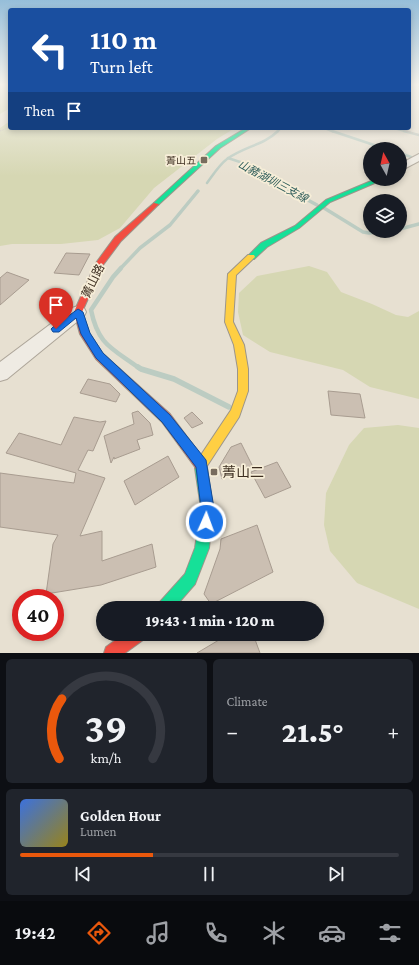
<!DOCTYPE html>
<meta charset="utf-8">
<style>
:root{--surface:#171b24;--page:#20242c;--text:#f1f3f6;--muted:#9ea1a6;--line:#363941;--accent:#ea580c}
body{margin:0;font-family:"Crimson Pro","Noto Sans TC",serif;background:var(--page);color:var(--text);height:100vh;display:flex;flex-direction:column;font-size:15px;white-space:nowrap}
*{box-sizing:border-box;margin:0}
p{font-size:13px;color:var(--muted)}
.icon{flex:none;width:22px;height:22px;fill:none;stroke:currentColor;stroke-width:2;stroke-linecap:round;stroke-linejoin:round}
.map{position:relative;height:653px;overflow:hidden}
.drawer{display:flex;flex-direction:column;gap:6px;padding:6px;background:#0d0f14;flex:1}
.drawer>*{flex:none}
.hud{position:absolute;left:8px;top:8px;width:403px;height:122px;border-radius:4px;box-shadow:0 2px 6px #0003;background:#1a4fa0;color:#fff;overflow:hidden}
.needle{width:26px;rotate:352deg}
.tools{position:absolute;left:363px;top:142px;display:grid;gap:8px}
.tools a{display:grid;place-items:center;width:44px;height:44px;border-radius:50%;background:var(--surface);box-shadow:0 2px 6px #0003;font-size:20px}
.speed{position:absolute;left:12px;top:589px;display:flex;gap:8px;font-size:20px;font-weight:700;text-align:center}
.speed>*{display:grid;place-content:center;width:52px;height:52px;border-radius:50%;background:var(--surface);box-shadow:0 2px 6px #0003;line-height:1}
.speed .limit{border:6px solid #d22;background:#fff;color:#111}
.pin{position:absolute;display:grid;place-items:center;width:34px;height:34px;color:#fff;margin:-41px -17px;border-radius:50% 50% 50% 0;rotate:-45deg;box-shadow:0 0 4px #0007}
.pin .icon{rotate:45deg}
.me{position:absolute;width:44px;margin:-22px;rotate:2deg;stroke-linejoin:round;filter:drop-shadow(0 0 3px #0008)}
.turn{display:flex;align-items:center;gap:14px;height:84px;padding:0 16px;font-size:18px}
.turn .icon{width:52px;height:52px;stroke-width:2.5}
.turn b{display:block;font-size:28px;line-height:34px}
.then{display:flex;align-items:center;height:38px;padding:0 16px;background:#0003;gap:8px;font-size:15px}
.big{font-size:30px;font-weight:800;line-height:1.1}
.drawer .widget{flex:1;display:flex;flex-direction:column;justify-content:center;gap:6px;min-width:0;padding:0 14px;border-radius:6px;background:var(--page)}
.drawer .dial{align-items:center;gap:0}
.dial svg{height:104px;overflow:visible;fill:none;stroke:var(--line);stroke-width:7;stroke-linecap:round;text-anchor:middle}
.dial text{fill:var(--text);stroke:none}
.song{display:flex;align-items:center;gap:12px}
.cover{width:48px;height:48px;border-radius:6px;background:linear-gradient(135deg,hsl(220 70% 55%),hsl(50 70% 35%))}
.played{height:4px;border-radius:2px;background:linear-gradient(90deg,var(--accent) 35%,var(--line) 35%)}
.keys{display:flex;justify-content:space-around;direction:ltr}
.heat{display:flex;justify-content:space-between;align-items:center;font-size:22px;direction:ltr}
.drawer .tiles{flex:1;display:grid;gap:6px;grid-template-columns:1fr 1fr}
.widget:last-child{grid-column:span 2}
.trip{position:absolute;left:96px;top:601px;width:228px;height:40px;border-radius:20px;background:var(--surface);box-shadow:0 2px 6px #0003;font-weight:800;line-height:40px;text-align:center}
.dock{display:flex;height:64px;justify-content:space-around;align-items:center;background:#090b0e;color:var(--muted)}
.dock .icon{width:28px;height:28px}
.dock .selected{color:var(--accent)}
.dock b{font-size:18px;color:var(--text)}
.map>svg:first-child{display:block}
.green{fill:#d6d7b3}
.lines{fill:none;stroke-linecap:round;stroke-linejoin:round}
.stream-far4{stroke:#bcccc2;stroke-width:2}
.stream-far3{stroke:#bcccc2;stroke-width:2.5}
.stream-far2{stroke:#bcccc2;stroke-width:3.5}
.stream-far1{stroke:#bcccc2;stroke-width:4.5}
.stream{stroke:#bcccc2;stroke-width:5.5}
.building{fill:#cbbfb2;stroke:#a89c90}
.street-casing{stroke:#ada599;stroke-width:2}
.fast-casing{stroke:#9c958a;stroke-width:2}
.slow-casing{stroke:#9c958a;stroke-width:2}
.jam-casing{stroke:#9c958a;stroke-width:2}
.path-far1{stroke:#c8c2b9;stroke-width:1;stroke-dasharray:1.5 1;stroke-linecap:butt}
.path{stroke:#c8c2b9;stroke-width:1.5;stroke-dasharray:2 1;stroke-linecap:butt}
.street{fill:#efebe3;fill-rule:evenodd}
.fast{fill:#16e098;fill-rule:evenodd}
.slow{fill:#ffcf43;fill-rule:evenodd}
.jam{fill:#f24e42;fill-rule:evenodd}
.route{fill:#1a73e8;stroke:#114b97}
.poi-dot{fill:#786c5e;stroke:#f7eed8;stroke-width:1.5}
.labels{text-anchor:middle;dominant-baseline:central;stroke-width:3.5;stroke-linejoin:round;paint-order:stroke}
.far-poi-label{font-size:10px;fill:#3d2e20;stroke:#f7eed8;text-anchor:end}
.far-water-label{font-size:11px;font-style:italic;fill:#2f5d5a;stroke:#f7eed8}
.street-label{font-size:12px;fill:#3d2e20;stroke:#f7eed8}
.near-poi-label{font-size:14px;fill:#3d2e20;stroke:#f7eed8;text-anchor:start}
</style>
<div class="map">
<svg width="419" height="653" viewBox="0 0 419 653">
<rect width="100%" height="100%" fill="#e7e0d1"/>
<g class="green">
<path d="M0,84H10V108L0,114Z"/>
<path d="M10,121V128H235L217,139L154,188L120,228L98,240L61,244H12L0,246V128Z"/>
<path d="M309,266L327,272L341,292L372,304L396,315L408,317L419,311V399L370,387L343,370L270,352L243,335L238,312L239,293L257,276Z"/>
<path d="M398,425L419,428V609L357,583L330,551L324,525L326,493L349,445L364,428Z"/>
</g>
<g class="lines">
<g class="stream-far4">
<path d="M324,128L334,132"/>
<path d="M393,128L408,132"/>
<path d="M277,132L281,128"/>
</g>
<g class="stream-far3">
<path d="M332,131L386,149"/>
<path d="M404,131L419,135"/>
<path d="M400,153L411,157"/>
<path d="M228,158L246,164L270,178L273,182L293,192"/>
<path d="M207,183C213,175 219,165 227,159C243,147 264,145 278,131"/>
<path d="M197,192L198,191"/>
</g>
<g class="stream-far2">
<path d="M291,191L317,205"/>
<path d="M324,208L363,232L369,233L383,231"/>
<path d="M400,229L419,224"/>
<path d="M120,269L140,248L170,225L198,191"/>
</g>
<path class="stream-far1" d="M121,268L113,277L91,310C98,345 112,348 139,368"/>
<path class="stream" d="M138,367L141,369L174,379L229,407"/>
</g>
<g class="building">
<path d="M66,253L90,254L79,275L54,273Z"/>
<path d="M7,272L29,280L0,305V278Z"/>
<path d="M88,379L110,384L120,394L116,402L80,393Z"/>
<path d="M328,391L360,394L365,418L331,415Z"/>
<path d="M138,411L150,423L153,435L137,440L140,449L114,459V457L111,463L104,436L134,424L132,413Z"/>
<path d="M192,412L203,423L192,428L184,418Z"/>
<path d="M74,417L100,422L106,421L93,451L88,450L78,470L105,478L80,536L102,531V561L152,544L156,567L101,585L46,594L53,544L58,535L0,527V473L74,483L76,473L6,453L19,433L61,445Z"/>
<path d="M241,443L253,467L222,479L219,467L231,447Z"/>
<path d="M168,456L179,477L135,505L124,481Z"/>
<path d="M277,462L291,487L265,498L251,472Z"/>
<path d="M257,525L273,572L211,604L204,594L220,549L221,539Z"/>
<path d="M229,634H253L260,653H197Z"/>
</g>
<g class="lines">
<defs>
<g id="street">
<path d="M419,154V161L400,171V164Z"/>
<path d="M78,306L84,308L86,312L84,316L7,379L0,381V362L72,308Z"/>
</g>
<g id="fast">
<path d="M246,128H251L220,148L158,205H154V203L216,146Z"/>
<path d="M376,179H384L330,202L299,228L267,247L254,259H251L247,257L261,243L295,226L326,200Z"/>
<path d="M201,462L205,464L207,468L213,508L209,548L195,584L174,608H156L159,603L185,574L195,548L201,508L195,468L197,464Z"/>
</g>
<path id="slow" d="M248,255H254L255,257L236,275L233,322L244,345L248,369V391L239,417L205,469L201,471L197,469L195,465L197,461L231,410L238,391V369L234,345L225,322L228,274Z"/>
<g id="jam">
<path d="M154,203L159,204L121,241L103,265L82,312L89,333L102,353L170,414L205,461L207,468L205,472L201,474L197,472L195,467L162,422L96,359L80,334L74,312L96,263L115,237Z"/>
<path d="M124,634H145L143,640L125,653H104L106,647Z"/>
</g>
</defs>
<use href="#street" class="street-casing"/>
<use href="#fast" class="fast-casing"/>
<use href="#slow" class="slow-casing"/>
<use href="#jam" class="jam-casing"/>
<g class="path-far1">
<path d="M396,128L409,132"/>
<path d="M0,131L10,127"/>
</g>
<path class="path" d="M406,131L419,135"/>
<use href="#street" class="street"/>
<use href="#fast" class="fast"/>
<use href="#slow" class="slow"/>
<use href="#jam" class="jam"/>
</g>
<linearGradient id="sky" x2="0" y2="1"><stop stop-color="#96bed9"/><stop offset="0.48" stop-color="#f4f1ea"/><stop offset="1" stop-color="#f4f1ea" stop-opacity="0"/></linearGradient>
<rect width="419" height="176" fill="url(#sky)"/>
<path class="route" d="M78,309L83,312L90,333L103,353L170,415L206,460L214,508L210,526L206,528L201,526L199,522L201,508L196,467L162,422L96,358L81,334L76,318L59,332H53L51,329L53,327Z"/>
<g class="poi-dot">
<rect x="200" y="156" width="8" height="8" rx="2"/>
<rect x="210" y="468" width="8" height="8" rx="2"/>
</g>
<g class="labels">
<g class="far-poi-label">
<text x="196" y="160">菁山五</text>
</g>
<g class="far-water-label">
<text transform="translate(273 181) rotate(28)">山豬湖圳三支線</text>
</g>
<g class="street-label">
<text transform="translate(93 281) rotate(-64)">菁山路</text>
</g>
<g class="near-poi-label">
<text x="222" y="472">菁山二</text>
</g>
</g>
</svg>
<div class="tools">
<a><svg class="needle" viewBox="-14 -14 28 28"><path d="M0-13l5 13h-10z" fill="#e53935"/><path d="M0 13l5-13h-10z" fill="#9ea1a6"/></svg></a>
<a><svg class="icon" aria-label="layers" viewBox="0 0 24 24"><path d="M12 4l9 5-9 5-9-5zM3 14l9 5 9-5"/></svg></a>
</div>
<div class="speed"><div class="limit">40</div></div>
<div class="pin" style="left:56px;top:329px;background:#d93025"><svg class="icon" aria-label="arrive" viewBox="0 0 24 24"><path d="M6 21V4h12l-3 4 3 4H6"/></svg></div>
<svg class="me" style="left:206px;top:522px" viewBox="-20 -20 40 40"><circle r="17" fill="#1a73e8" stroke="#fff" stroke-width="3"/><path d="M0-11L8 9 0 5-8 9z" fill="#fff"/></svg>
<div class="trip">19:43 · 1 min · 120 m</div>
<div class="hud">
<div class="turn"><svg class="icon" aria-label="left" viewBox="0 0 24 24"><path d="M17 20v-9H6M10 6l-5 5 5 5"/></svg><div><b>110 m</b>Turn left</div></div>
<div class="then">Then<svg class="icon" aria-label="arrive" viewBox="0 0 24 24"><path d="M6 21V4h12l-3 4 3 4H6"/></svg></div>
</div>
</div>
<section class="drawer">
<div class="tiles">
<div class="widget dial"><svg viewBox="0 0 100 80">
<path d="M14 69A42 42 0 1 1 86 69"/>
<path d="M14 69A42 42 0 0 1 16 23" stroke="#ea580c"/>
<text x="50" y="56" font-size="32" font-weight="700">39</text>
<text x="50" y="72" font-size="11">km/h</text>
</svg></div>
<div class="widget"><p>Climate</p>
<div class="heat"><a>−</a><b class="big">21.5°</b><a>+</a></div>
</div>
<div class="widget">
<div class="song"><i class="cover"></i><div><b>Golden Hour</b><p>Lumen</p></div></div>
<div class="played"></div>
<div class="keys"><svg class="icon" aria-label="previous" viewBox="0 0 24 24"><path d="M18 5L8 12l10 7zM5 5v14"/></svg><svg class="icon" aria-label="pause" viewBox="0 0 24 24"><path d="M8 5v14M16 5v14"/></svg><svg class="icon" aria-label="next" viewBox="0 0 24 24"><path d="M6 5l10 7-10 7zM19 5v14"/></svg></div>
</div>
</div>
</section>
<nav class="dock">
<b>19:42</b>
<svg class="icon selected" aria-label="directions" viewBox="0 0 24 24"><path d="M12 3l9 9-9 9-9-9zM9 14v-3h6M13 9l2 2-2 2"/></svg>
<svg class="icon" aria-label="music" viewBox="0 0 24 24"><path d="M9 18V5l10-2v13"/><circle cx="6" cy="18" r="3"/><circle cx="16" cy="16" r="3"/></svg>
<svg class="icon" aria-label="phone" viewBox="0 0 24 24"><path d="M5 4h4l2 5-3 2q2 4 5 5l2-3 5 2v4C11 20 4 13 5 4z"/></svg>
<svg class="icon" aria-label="climate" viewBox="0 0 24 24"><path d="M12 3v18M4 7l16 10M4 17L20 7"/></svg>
<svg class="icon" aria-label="car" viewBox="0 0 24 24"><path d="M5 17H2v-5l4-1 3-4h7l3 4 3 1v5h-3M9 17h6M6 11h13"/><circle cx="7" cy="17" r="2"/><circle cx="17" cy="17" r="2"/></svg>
<svg class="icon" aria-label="filters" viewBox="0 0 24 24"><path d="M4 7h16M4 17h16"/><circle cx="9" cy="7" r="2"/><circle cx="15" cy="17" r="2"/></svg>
</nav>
